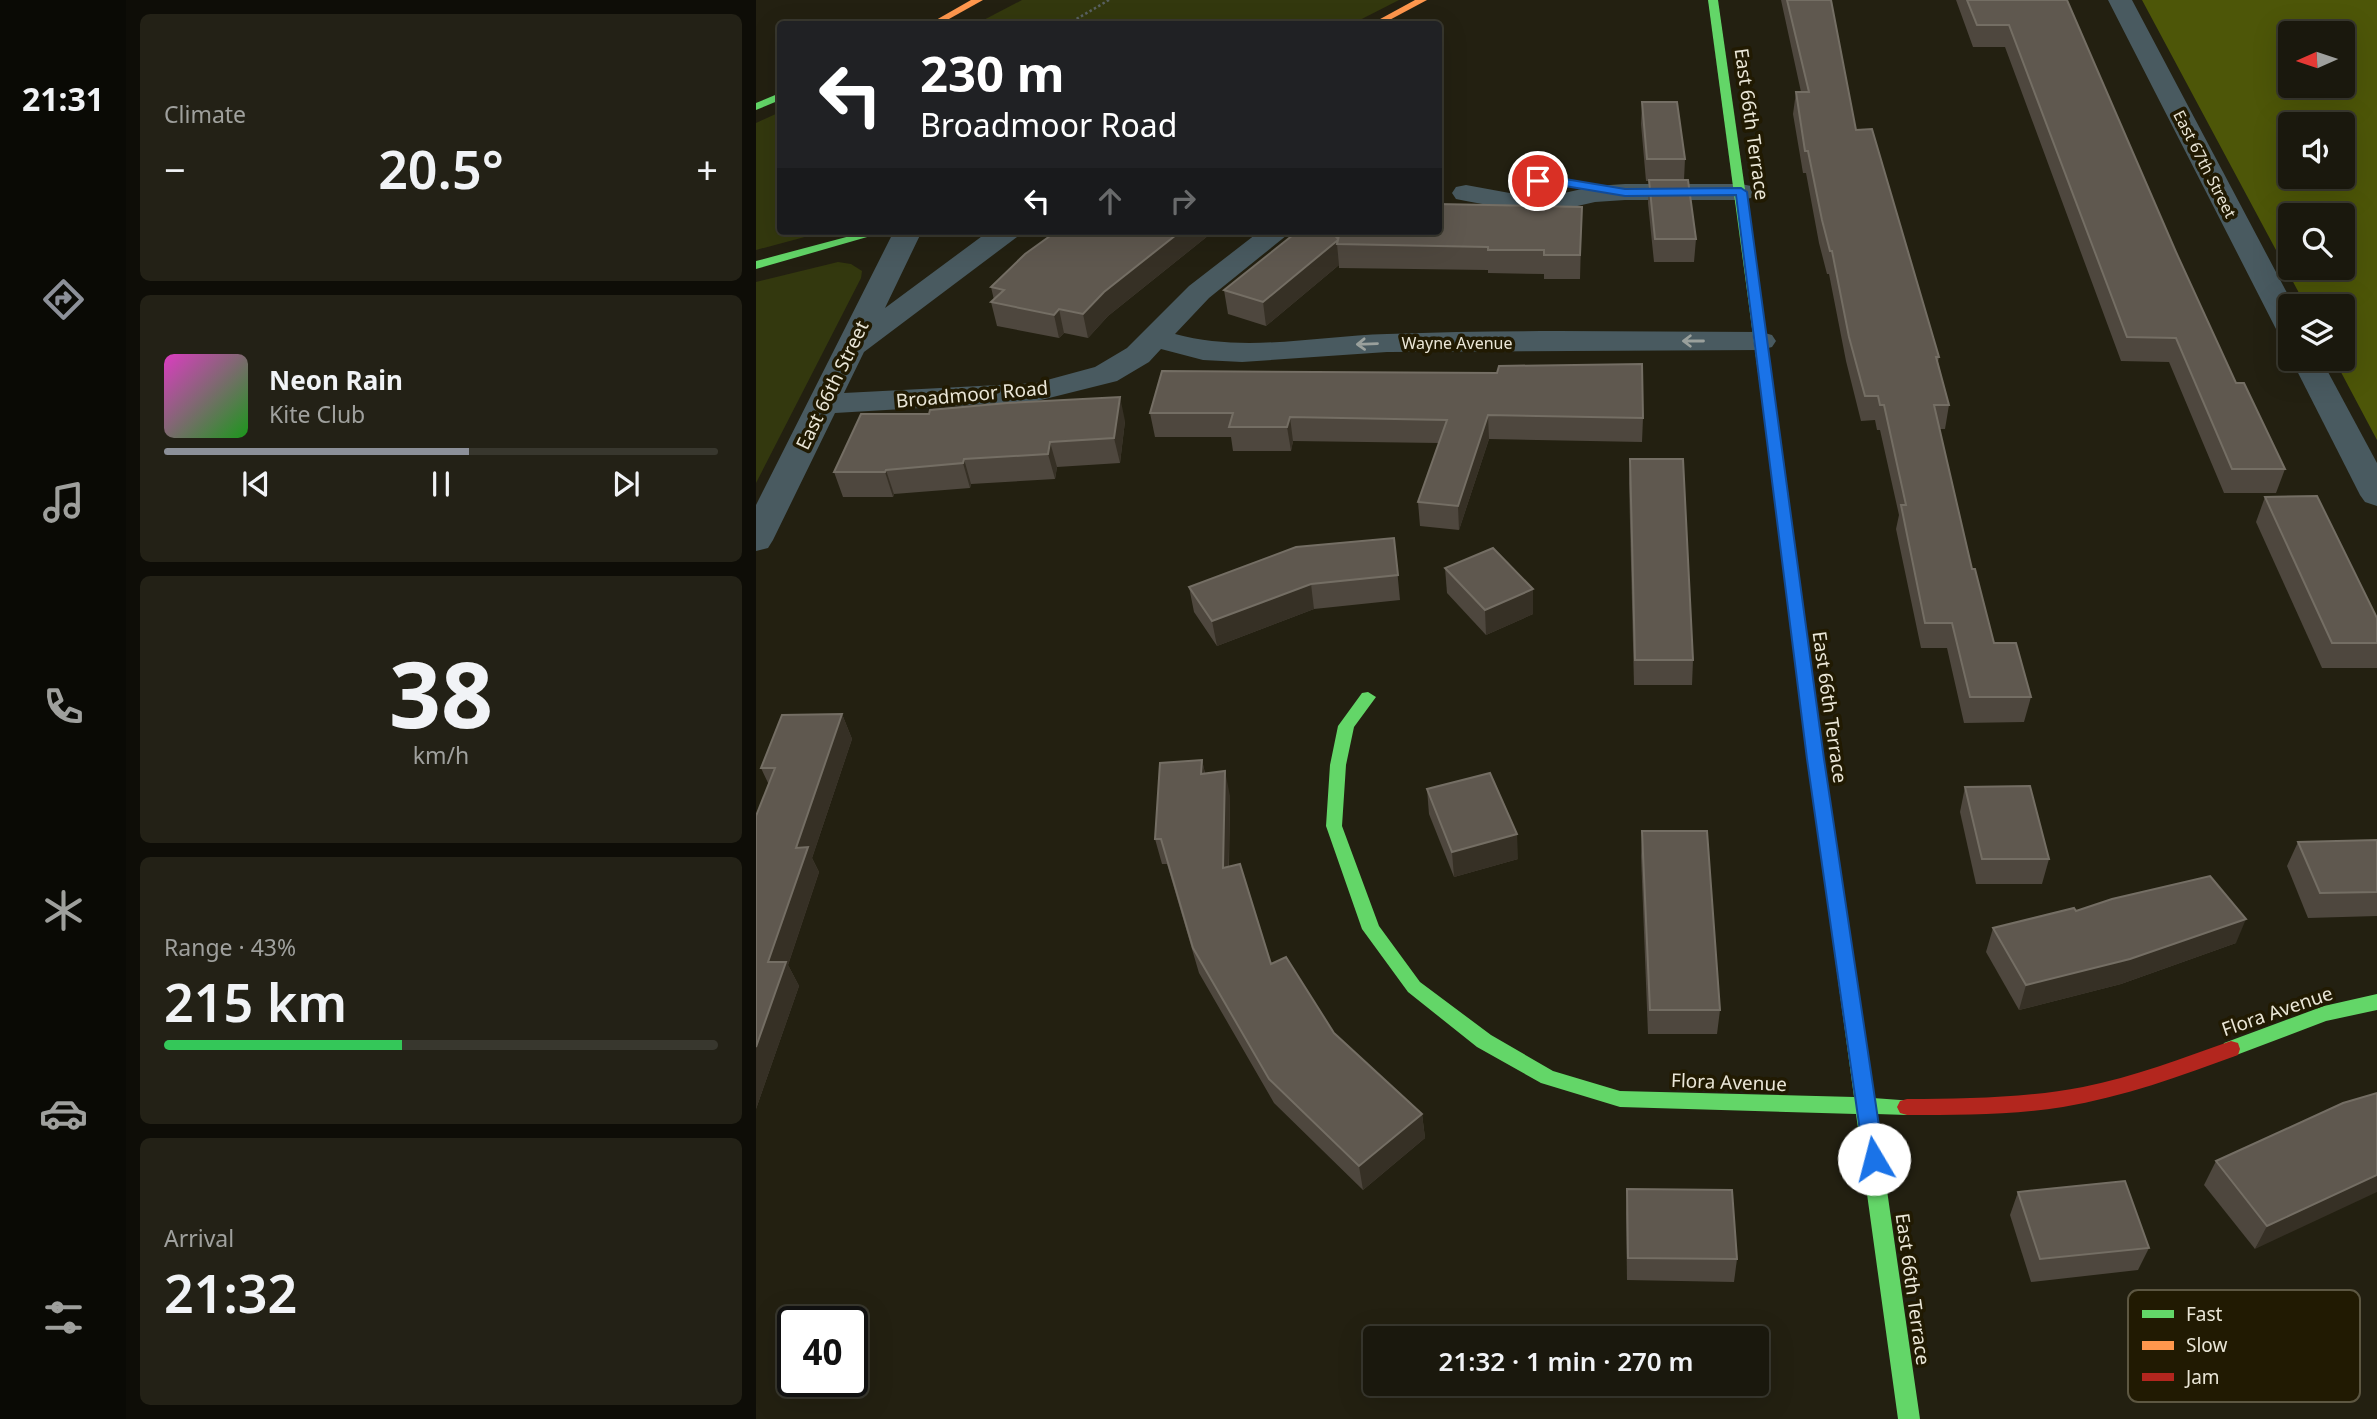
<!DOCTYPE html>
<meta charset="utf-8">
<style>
:root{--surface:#1a180d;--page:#232116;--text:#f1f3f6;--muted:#9fa09d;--line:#38372e;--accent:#8c9099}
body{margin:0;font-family:"Noto Sans",sans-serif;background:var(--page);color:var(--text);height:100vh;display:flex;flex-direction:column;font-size:26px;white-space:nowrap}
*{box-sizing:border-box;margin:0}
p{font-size:23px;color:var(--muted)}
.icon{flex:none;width:38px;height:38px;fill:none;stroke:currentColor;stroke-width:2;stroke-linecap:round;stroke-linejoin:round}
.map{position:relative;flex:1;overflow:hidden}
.drawer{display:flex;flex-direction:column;gap:14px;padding:14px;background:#0e0d07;width:630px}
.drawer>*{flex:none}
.top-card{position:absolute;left:21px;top:21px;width:665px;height:214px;border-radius:7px;box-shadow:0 7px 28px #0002,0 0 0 2px var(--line);background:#202124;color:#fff;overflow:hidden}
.needle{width:46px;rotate:267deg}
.buttons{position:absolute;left:1522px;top:21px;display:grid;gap:14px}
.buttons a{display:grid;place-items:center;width:77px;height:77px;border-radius:7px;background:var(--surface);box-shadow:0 7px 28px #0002,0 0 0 2px var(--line);font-size:35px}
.speed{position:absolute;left:21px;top:1306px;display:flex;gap:14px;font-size:35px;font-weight:700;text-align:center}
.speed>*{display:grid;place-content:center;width:91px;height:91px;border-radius:50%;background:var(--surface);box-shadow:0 7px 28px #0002,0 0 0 2px var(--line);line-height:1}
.speed .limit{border:4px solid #111;border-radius:10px;background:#fff;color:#111}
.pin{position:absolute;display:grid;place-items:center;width:60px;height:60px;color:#fff;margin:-30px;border:4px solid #fff;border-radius:50%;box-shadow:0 2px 7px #0007}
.me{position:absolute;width:77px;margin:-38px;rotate:352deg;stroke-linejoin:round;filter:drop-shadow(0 0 5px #0008)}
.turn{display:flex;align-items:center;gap:24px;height:147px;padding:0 28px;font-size:32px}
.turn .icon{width:91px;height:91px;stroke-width:2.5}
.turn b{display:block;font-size:49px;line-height:60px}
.lanes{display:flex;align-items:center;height:66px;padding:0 28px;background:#0003;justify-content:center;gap:35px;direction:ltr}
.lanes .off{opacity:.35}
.big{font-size:52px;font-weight:600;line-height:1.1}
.drawer .tile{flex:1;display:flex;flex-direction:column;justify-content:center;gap:10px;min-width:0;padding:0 24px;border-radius:10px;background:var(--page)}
.drawer .dial{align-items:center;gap:0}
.dial b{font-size:91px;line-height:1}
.song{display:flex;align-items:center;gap:21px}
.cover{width:84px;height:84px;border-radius:10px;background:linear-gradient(135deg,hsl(310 70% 55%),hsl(120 70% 35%))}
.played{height:7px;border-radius:4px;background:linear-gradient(90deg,var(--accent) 55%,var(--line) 55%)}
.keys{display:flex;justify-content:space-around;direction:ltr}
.heat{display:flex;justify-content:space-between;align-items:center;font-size:38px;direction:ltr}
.charge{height:10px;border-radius:5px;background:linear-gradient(90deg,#34c759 43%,var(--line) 0)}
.trip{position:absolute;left:607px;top:1326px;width:406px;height:70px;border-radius:7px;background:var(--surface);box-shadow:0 7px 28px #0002,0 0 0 2px var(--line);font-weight:600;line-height:70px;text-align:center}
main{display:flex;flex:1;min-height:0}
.menu{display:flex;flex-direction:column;width:126px;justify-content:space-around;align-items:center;background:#0a0a05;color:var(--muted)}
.menu .icon{width:49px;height:49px}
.menu .current{color:var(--accent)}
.menu b{font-size:32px;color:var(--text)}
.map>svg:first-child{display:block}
.green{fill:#33380e}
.forest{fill:#4d5608;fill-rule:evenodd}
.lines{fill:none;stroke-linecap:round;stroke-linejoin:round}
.path{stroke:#596162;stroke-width:2.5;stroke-dasharray:2.5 2.5;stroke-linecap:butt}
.street{fill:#495a60;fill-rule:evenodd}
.fast{fill:#63d668;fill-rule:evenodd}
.slow{fill:#ff974d;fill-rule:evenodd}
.jam{fill:#b3261e;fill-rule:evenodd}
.wall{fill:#4e473e}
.shaded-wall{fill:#363025}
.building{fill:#5f584f;stroke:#746e64;stroke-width:2}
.oneway{stroke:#9aa09c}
.route{fill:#1a73e8;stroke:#114b97;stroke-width:2}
.labels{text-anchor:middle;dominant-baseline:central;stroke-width:7;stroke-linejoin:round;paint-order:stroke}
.far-street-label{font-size:16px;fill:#eae6d7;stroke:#211a02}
.street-label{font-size:19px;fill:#eae6d7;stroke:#211a02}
.key{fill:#211a02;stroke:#5d5742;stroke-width:2}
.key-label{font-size:19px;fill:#eae6d7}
</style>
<main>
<nav class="menu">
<b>21:31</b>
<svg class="icon current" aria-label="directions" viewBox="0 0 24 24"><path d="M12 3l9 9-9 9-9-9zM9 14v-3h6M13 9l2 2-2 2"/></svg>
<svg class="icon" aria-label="music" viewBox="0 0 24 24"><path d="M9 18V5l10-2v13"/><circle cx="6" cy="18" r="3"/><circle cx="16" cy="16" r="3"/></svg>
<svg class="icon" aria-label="phone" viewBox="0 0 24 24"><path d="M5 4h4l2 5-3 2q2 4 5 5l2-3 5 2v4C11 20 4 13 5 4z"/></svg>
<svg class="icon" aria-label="climate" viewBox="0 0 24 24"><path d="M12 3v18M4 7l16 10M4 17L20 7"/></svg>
<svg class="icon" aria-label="car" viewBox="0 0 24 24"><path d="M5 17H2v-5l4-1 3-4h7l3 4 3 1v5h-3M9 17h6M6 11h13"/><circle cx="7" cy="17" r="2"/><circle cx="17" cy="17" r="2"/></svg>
<svg class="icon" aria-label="filters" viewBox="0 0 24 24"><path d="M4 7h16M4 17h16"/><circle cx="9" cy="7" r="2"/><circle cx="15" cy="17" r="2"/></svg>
</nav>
<section class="drawer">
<div class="tile"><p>Climate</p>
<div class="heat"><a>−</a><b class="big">20.5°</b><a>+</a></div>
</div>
<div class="tile">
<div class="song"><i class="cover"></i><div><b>Neon Rain</b><p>Kite Club</p></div></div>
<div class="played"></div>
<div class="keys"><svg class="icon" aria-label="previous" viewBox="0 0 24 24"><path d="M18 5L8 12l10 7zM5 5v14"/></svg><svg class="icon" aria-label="pause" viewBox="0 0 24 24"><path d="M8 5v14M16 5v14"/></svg><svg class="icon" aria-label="next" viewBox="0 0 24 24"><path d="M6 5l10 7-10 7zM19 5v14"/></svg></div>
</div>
<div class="tile dial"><b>38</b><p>km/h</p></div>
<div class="tile"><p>Range · 43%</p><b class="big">215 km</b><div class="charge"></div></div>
<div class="tile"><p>Arrival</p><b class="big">21:32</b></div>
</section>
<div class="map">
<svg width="1621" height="1419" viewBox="0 0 1621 1419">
<rect width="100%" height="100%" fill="#232011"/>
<g class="green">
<path d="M266,0H643L596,24H220Z"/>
<path d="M24,112V231H71L0,250V123Z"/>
<path d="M82,262L95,264L106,271L105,278L0,483V282Z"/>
</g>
<path class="forest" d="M1386,0H1621V440L1578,359H1587V306H1550ZM1535,33H1587V86H1535ZM1535,124H1587V177H1535ZM1535,215H1587V268H1535Z"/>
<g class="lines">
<path class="path" d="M312,24L353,0"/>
<g class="street">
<path d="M1352,0H1376L1538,306H1535V338L1524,335L1520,329Z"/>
<path d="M869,184H985L995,186L999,192L995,198L985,200H869L839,202L795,212H770L710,201L700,199L696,193L700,187L710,185L770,196H795L839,186Z"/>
<path d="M138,231H166L129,308L233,231H265L261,237L108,352L88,393L280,383L339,367L371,348L433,286L504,231H536L453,298L419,334C489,353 561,336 631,334C756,329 881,332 1005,332L1016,335L1020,341L1016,347L1005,350L631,352L486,362L447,360L405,349L393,362L361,381L281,401L79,413L17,540L12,548L0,551V505Z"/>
<path d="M1535,359H1565L1621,463V506L1609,502L1604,495Z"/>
</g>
<g class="fast">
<path d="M952,0H962L1029,470L1022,474L1015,470Z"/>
<path d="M24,93V100L0,110V103Z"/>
<path d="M113,231H132L0,269V261Z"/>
<path d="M612,692L620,697L598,727L590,765L586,826L623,926L664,982L735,1035L797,1071L864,1091L1098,1097L1062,833L1064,828H1076L1117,1098L1158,1101L1161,1107L1158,1113L1151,1115L1120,1114L1164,1419H1142L1100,1114L864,1107L785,1083L721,1047L652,992L606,929L570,826L574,765L582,726L606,693Z"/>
<path d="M1621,994V1010L1570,1021L1475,1057L1468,1055L1466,1049L1468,1043L1568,1006Z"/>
</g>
<g class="slow">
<path d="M215,0H227L184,24H173Z"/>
<path d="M659,0H671L626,24H615Z"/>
<path d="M1022,466L1029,470L1078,833L1076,838H1064L1062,833L1015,470Z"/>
</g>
<path class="jam" d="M1475,1041L1482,1043L1484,1049L1482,1055C1425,1076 1367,1097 1307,1107C1255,1115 1203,1115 1151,1115L1144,1113L1141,1107L1144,1101L1151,1099C1210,1099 1269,1098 1327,1087C1378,1077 1426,1058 1475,1041Z"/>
</g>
<g class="wall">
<path d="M1025,0H1075L1100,130L1183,357L1182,362L1193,405L1189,429H1183L1216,569L1238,643L1275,697L1268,722L1208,723L1191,648H1165L1140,529L1143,515L1124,430H1121L1119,420L1105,421L1090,361L1073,274H1071L1063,243L1050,173H1047L1037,114L1040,92H1045Z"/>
<path d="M1200,0H1311L1420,252L1480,383L1529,469L1520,493H1468L1413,362L1365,361L1249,47H1217Z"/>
<path d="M886,102L929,159L928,180L940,239L938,262H898L892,203L893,181H890L885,124Z"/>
<path d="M826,207L824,279H788V274L732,273V270L583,268V265L510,326L472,314L468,290L582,239Z"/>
<path d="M301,231H458L352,316L332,338L308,333L303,338L241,326L235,302L238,300L235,287Z"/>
<path d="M406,371L887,418L886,442L733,439L703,530L664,526L662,502L683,443L537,441L535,451H477L475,437H399L394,413Z"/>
<path d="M369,421L364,463L301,467L299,479L215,484L214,488L138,494L137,497H87L78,472Z"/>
<path d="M874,459L937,660L936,685H878L873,483Z"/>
<path d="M1509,497L1621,618V668H1566L1500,522Z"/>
<path d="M638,538L644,600L558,609L461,646L438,612L433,587Z"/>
<path d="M689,568L777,589V614L730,635L691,593Z"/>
<path d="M86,714L96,739L56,858L63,872L32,965L43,986L0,1109L13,785L5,768Z"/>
<path d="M446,760L449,773L474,796L473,867L515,964L578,1033L666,1114L669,1138L607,1190L518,1103L443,973L411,864H406L399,839Z"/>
<path d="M1209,787L1293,859L1286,884H1220L1204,812Z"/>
<path d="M671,789L762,859L698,877L673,814Z"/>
<path d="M886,831L964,1010L961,1034H892L885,856Z"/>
<path d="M1621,840V916L1552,918L1531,866L1542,842Z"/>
<path d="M1320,911L1480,943L1365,984L1263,1010L1230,952L1237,928Z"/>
<path d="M1587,1103L1499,1249L1448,1185L1460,1161Z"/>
<path d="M871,1189L981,1259L978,1282L871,1280L870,1213Z"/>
<path d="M1262,1192L1393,1248L1382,1270L1275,1282L1254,1215Z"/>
</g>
<g class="shaded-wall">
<path d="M425,231H458L352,316L332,338L327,314L348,292Z"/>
<path d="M582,240L581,244L583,265L510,326L507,302Z"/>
<path d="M303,309L308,333L303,338L298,315Z"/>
<path d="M364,397L369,421L364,463L358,438Z"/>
<path d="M732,415L733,439L703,530L702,506Z"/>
<path d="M534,417L537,441L535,451L531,427Z"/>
<path d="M294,442L301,467L299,479L292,454Z"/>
<path d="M208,459L215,484L214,488L207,463Z"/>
<path d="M130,470L138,494L137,497L129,472Z"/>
<path d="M555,584L558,609L461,646L456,621Z"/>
<path d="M777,589V614L730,635L729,610Z"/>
<path d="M86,714L96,739L56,858L63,872L32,965L43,986L0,1109V1047L12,962L40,848Z"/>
<path d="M446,760L451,785L445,774Z"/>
<path d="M469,771L474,796L472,893L467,868Z"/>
<path d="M761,834L762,859L698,877L696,852Z"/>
<path d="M1490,919L1480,943L1365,984L1263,1010L1270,985Z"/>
<path d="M666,1114L669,1138L607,1190L603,1166Z"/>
<path d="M1621,1175V1192L1499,1249L1511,1226Z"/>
</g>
<g class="building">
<path d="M1031,0H1075L1100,130L1116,129L1183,357H1180L1193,405H1178L1216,569H1219L1238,643H1260L1275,697H1214L1196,623H1169L1145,505H1150L1128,405H1124L1122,396H1109L1093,337L1076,251H1074L1066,220L1052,151H1049L1040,92H1053Z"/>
<path d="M1211,0H1311L1420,252L1480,383H1488L1529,469H1476L1420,338L1371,337L1253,25H1221Z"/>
<path d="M886,102H921L929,159H891Z"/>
<path d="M893,180H932L940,239H899Z"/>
<path d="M682,204L826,207L824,255H788V250H732V247L581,244L582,240L507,302L468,290L542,231H575L582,239L584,231H682Z"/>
<path d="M301,231H425L348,292L327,314L303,309L298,315L235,302L248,290L235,287L269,254Z"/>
<path d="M886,364L887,418L732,415L702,506L662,502L691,420L534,417L531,427H473L477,413H394L406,371L741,373L743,366Z"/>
<path d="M364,397L358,438L294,442L292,454L208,459L207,463L130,470L129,472H78L105,414H173L174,410L251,403Z"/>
<path d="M874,459H927L937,660H879Z"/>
<path d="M1561,496L1621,618V643H1576L1509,497Z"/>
<path d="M638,538L642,575L555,584L456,621L433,587L540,547Z"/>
<path d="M737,548L777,589L729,610L689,568Z"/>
<path d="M86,714L40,848L52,847L12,962H30L0,1047V816L19,768H5L26,715Z"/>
<path d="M446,760L445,774L469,771L467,868L484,864L515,964L530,957L578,1033L666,1114L603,1166L513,1079L437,948L405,839H399L404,763Z"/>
<path d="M734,773L761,834L696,852L671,789Z"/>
<path d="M1274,786L1293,859H1226L1209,787Z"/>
<path d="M886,831H951L964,1010H894Z"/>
<path d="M1621,840V892L1564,893L1542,842Z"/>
<path d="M1454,876L1490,919L1374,959L1270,985L1237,928L1318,908L1320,911L1356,899Z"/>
<path d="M1621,1093V1175L1511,1226L1460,1161L1587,1103Z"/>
<path d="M1369,1181L1393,1248L1284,1259L1262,1192Z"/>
<path d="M871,1189L976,1190L981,1259L872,1258Z"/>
</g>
<defs><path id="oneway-shaft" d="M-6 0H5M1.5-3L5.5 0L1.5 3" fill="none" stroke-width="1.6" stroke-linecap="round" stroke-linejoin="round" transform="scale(1.75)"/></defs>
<g class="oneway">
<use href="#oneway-shaft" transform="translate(937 341) rotate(180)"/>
<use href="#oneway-shaft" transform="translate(611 344) rotate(178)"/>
</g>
<path class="route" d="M797,177L869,189L985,188L991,192L1068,759L1128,1159L1125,1165L1118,1168L1111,1165L1108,1159L1051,759L980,195L869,196L797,184L782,185L777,181L782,178Z"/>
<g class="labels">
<g class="far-street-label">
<text transform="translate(1449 164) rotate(63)">East 67th Street</text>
<text x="701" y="343">Wayne Avenue</text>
</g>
<g class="street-label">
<text transform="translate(996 124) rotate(82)">East 66th Terrace</text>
<text transform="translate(76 385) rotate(-64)">East 66th Street</text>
<text transform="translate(216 394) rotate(-5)">Broadmoor Road</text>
<text transform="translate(1074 707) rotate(82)">East 66th Terrace</text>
<text transform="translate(1521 1011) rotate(-19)">Flora Avenue</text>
<text transform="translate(973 1082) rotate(2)">Flora Avenue</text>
<text transform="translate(1157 1289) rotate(82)">East 66th Terrace</text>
</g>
</g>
<rect x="1372" y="1290" width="232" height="112" rx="10" class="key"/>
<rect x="1386" y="1310" width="32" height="8" fill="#63d668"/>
<rect x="1386" y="1341" width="32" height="9" fill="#ff974d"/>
<rect x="1386" y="1373" width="32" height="8" fill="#b3261e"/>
<g class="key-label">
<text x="1430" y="1321">Fast</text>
<text x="1430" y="1352">Slow</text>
<text x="1430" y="1384">Jam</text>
</g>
</svg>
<div class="buttons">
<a><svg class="needle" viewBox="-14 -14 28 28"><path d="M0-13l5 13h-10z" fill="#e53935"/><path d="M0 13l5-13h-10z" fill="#9fa09d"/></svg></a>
<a><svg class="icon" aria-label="sound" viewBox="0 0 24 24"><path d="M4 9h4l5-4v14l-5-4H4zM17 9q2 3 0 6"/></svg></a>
<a><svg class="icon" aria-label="search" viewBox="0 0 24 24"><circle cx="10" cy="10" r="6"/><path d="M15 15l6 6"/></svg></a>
<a><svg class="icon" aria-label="layers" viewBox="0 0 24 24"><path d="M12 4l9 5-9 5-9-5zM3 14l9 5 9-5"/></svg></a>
</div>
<div class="speed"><div class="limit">40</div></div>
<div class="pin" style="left:782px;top:181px;background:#d93025"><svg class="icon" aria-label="arrive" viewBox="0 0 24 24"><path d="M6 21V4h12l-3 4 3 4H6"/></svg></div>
<svg class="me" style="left:1118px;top:1159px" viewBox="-20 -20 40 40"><circle r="19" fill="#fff"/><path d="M0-13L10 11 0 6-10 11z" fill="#1a73e8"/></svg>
<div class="trip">21:32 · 1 min · 270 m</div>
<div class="top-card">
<div class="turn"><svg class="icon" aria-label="left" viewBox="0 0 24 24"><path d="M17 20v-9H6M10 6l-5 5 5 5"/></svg><div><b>230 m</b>Broadmoor Road</div></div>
<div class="lanes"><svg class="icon" aria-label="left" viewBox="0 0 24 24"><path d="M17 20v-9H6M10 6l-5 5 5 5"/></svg><svg class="icon off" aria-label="ahead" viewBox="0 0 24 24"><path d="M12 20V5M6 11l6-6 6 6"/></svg><svg class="icon off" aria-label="right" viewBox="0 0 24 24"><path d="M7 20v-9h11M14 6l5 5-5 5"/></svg></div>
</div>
</div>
</main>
